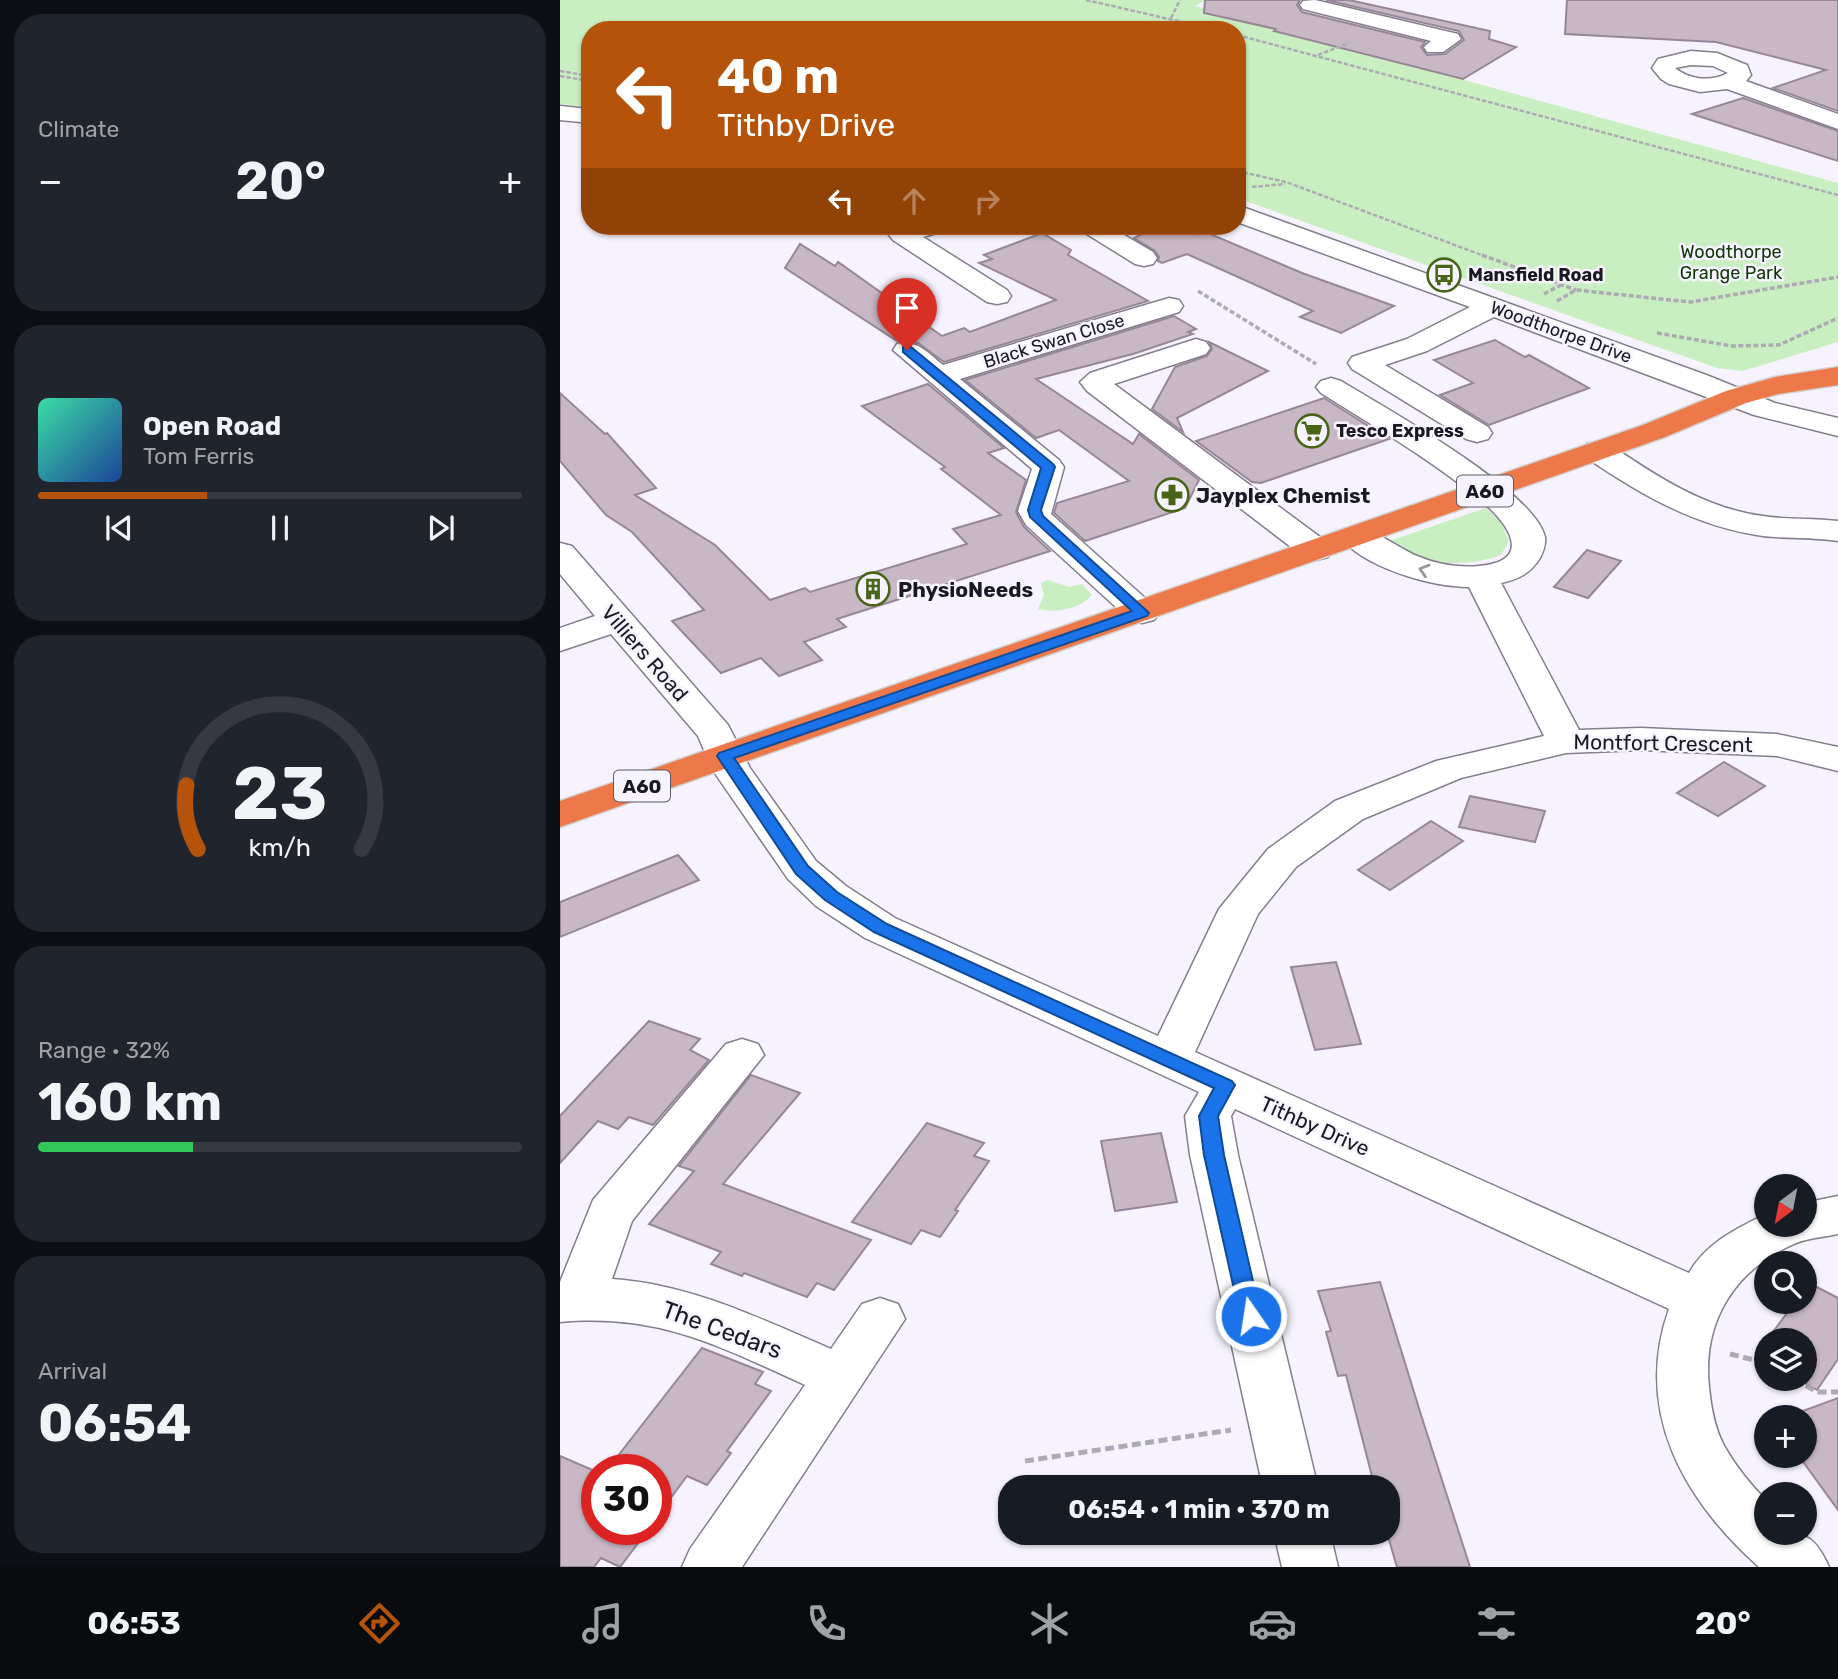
<!DOCTYPE html>
<meta charset="utf-8">
<style>
:root{--surface:#171b24;--page:#20242c;--text:#f1f3f6;--muted:#9ea1a6;--line:#363941;--accent:#b45309}
body{margin:0;font-family:Rubik,sans-serif;background:var(--page);color:var(--text);height:100vh;display:flex;flex-direction:column;font-size:26px;white-space:nowrap}
*{box-sizing:border-box;margin:0}
p{font-size:23px;color:var(--muted)}
.icon{flex:none;width:38px;height:38px;fill:none;stroke:currentColor;stroke-width:2;stroke-linecap:round;stroke-linejoin:round}
.map{position:relative;flex:1;overflow:hidden}
.side{display:flex;flex-direction:column;gap:14px;padding:14px;background:#0d0f14;width:560px}
.side>*{flex:none}
.hud{position:absolute;left:21px;top:21px;width:665px;height:214px;border-radius:28px;box-shadow:0 2px 5px #0004;background:#b45309;color:#fff;overflow:hidden}
.needle{width:46px;rotate:212deg}
.buttons{position:absolute;left:1194px;top:1174px;display:grid;gap:14px}
.buttons a{display:grid;place-items:center;width:63px;height:63px;border-radius:50%;background:var(--surface);box-shadow:0 2px 5px #0004;font-size:35px}
.speed{position:absolute;left:21px;top:1454px;display:flex;gap:14px;font-size:35px;font-weight:700;text-align:center}
.speed>*{display:grid;place-content:center;width:91px;height:91px;border-radius:50%;background:var(--surface);box-shadow:0 2px 5px #0004;line-height:1}
.speed .limit{border:10px solid #d22;background:#fff;color:#111}
.pin{position:absolute;display:grid;place-items:center;width:60px;height:60px;color:#fff;margin:-72px -30px;border-radius:50% 50% 50% 0;rotate:-45deg;box-shadow:0 0 7px #0007}
.pin .icon{rotate:45deg}
.me{position:absolute;width:77px;margin:-38px;rotate:347deg;stroke-linejoin:round;filter:drop-shadow(0 0 5px #0008)}
.turn{display:flex;align-items:center;gap:24px;height:147px;padding:0 21px;font-size:32px}
.turn .icon{width:91px;height:91px;stroke-width:2.5}
.turn b{display:block;font-size:49px;line-height:60px}
.lanes{display:flex;align-items:center;height:66px;padding:0 21px;background:#0003;justify-content:center;gap:35px;direction:ltr}
.lanes .off{opacity:.35}
.big{font-size:52px;font-weight:700;line-height:1.1}
.side .card{flex:1;display:flex;flex-direction:column;justify-content:center;gap:10px;min-width:0;padding:0 24px;border-radius:28px;background:var(--page)}
.side .dial{align-items:center;gap:0}
.dial svg{height:182px;overflow:visible;fill:none;stroke:var(--line);stroke-width:7;stroke-linecap:round;text-anchor:middle}
.dial text{fill:var(--text);stroke:none}
.song{display:flex;align-items:center;gap:21px}
.cover{width:84px;height:84px;border-radius:10px;background:linear-gradient(135deg,hsl(160 70% 55%),hsl(220 70% 35%))}
.played{height:7px;border-radius:4px;background:linear-gradient(90deg,var(--accent) 35%,var(--line) 35%)}
.keys{display:flex;justify-content:space-around;direction:ltr}
.heat{display:flex;justify-content:space-between;align-items:center;font-size:38px;direction:ltr}
.charge{height:10px;border-radius:5px;background:linear-gradient(90deg,#34c759 32%,var(--line) 0)}
.trip{position:absolute;left:438px;top:1475px;width:402px;height:70px;border-radius:28px;background:var(--surface);box-shadow:0 2px 5px #0004;font-weight:700;line-height:70px;text-align:center}
.menu{display:flex;height:112px;justify-content:space-around;align-items:center;background:#090b0e;color:var(--muted)}
.menu .icon{width:49px;height:49px}
.menu .active{color:var(--accent)}
.menu b{font-size:32px;color:var(--text)}
main{display:flex;flex:1;min-height:0}
.map>svg:first-child{display:block}
.green{fill:#c9eec1}
.building{fill:#c8b8c6;stroke:#978795;stroke-width:2}
.lines{fill:none;stroke-linecap:round;stroke-linejoin:round}
.minor-casing{stroke:#837d8e;stroke-width:3}
.highway-casing{stroke:#d1d1d2;stroke-width:3}
.path-far2{stroke:#adaab4;stroke-width:2.5;stroke-dasharray:4.5 2;stroke-linecap:butt}
.path-far1{stroke:#adaab4;stroke-width:3.5;stroke-dasharray:5 2.5;stroke-linecap:butt}
.path{stroke:#adaab4;stroke-width:5;stroke-dasharray:9 4.5;stroke-linecap:butt}
.minor{fill:#fff;fill-rule:evenodd}
.highway{fill:#ed794a;fill-rule:evenodd}
.oneway{stroke:#98989b}
.route{fill:#1a73e8;stroke:#114b97;stroke-width:2}
.labels{text-anchor:middle;dominant-baseline:central;stroke-width:5;stroke-linejoin:round;paint-order:stroke}
.far-park-label{font-size:18px;fill:#123708;stroke:#f6f3fe}
.far-poi-label{font-size:18px;font-weight:bold;fill:#1b1920;stroke:#f6f3fe;text-anchor:start}
.far-street-label{font-size:18px;fill:#1b1920;stroke:#f6f3fe}
.shield{fill:#f6f3fe;stroke:#5d5a63;stroke-width:2}
.shield-label{font-size:19px;font-weight:bold;fill:#1b1920}
.poi-label{font-size:21px;font-weight:bold;fill:#1b1920;stroke:#f6f3fe;text-anchor:start}
.street-label{font-size:21px;fill:#1b1920;stroke:#f6f3fe}
.near-street-label{font-size:24px;fill:#1b1920;stroke:#f6f3fe}
</style>
<main>
<section class="side">
<div class="card"><p>Climate</p>
<div class="heat"><a>−</a><b class="big">20°</b><a>+</a></div>
</div>
<div class="card">
<div class="song"><i class="cover"></i><div><b>Open Road</b><p>Tom Ferris</p></div></div>
<div class="played"></div>
<div class="keys"><svg class="icon" aria-label="previous" viewBox="0 0 24 24"><path d="M18 5L8 12l10 7zM5 5v14"/></svg><svg class="icon" aria-label="pause" viewBox="0 0 24 24"><path d="M8 5v14M16 5v14"/></svg><svg class="icon" aria-label="next" viewBox="0 0 24 24"><path d="M6 5l10 7-10 7zM19 5v14"/></svg></div>
</div>
<div class="card dial"><svg viewBox="0 0 100 80">
<path d="M14 69A42 42 0 1 1 86 69"/>
<path d="M14 69A42 42 0 0 1 9 41" stroke="#b45309"/>
<text x="50" y="56" font-size="32" font-weight="700">23</text>
<text x="50" y="72" font-size="11">km/h</text>
</svg></div>
<div class="card"><p>Range · 32%</p><b class="big">160 km</b><div class="charge"></div></div>
<div class="card"><p>Arrival</p><b class="big">06:54</b></div>
</section>
<div class="map">
<svg width="1278" height="1567" viewBox="0 0 1278 1567">
<rect width="100%" height="100%" fill="#f6f3fe"/>
<g class="green">
<path d="M0,0H645L635,6L1278,183V342L1183,371L1157,368L677,198V30H30V107L0,104Z"/>
<path d="M926,508L941,522L949,541L941,555C901,569 863,565 829,541Z"/>
<path d="M488,580L509,587L522,584L532,595C519,610 495,613 478,609L484,595L481,583Z"/>
</g>
<g class="building">
<path d="M645,0H740L737,5L742,12L865,42L861,47L867,55L885,54L904,40L899,31L766,0H789L930,31L929,39L956,47L903,79L714,31L716,29L644,13Z"/>
<path d="M1007,0H1278V111L1213,88L1266,70L1156,42L1005,34Z"/>
<path d="M1183,98L1278,131V161L1132,114Z"/>
<path d="M597,226H607L632,234L634,227L742,273L834,306L781,333L740,317L753,311L627,254L602,263L598,261L599,257L595,251L574,238Z"/>
<path d="M482,233L511,250L508,255L588,301L384,362L358,343L337,341L225,268L240,244L275,266L278,262L382,336L404,328L410,332L496,300L419,263L432,259L424,255Z"/>
<path d="M614,316L636,329L628,332L633,334L573,354L476,379L573,444L579,434L639,480L625,508L525,541L494,513L497,503L569,481L499,430L476,438L405,380Z"/>
<path d="M935,340L965,357L969,355L1029,388L929,425L880,395L913,383L874,360Z"/>
<path d="M649,342L708,371L617,418L623,432L592,409L615,367L647,356L652,349Z"/>
<path d="M368,384L444,448L428,453L466,480L456,512L464,527L490,551L277,619L286,627L244,642L262,660L219,676L201,658L161,673L112,621L144,610L72,532L46,515L0,461V393L45,434L47,433L96,488L75,495L155,545L210,600L245,588L250,592L407,544L393,529L441,515L381,469L385,467L302,406Z"/>
<path d="M764,398L829,439L701,483L692,482L636,441Z"/>
<path d="M1027,550L1061,561L1028,598L994,587Z"/>
<path d="M1164,762L1205,786L1158,816L1117,793Z"/>
<path d="M910,796L985,811L975,842L899,827Z"/>
<path d="M871,821L903,841L830,890L798,870Z"/>
<path d="M118,855L139,880L0,937V902Z"/>
<path d="M776,962L801,1044L755,1050L731,967Z"/>
<path d="M89,1021L140,1039L130,1050L149,1060L93,1125L69,1117L58,1129L38,1121L0,1163V1116Z"/>
<path d="M191,1075L240,1093L163,1184L311,1240L274,1290L257,1283L247,1297L184,1273L182,1276L151,1264L161,1252L89,1224L134,1171L119,1166Z"/>
<path d="M367,1123L424,1143L414,1156L429,1161L395,1210L398,1211L380,1237L361,1230L351,1244L292,1222Z"/>
<path d="M601,1133L617,1202L555,1211L541,1141Z"/>
<path d="M820,1282L862,1418L910,1567H837L827,1533L828,1488H815L786,1375L778,1376L766,1332L771,1331L758,1291Z"/>
<path d="M1249,1283L1278,1298V1359L1257,1390L1238,1379H1244V1340H1207L1235,1302H1244V1289Z"/>
<path d="M142,1348L203,1372L195,1384L211,1391L167,1451L171,1453L147,1485L127,1476L96,1518V1470H47Z"/>
<path d="M1278,1398V1510L1239,1456H1244V1418H1224Z"/>
<path d="M0,1456L37,1472V1530H88L60,1567L41,1558L34,1567H0Z"/>
</g>
<g class="lines">
<defs>
<g id="minor">
<path d="M755,0L898,34L901,39L883,52H867L864,47L871,41L743,9L740,5L743,1Z"/>
<path d="M1131,51L1157,53L1187,65L1191,75L1186,81L1278,114V129L1167,89L1140,92L1109,84L1101,79L1092,68L1098,59ZM1131,65L1153,66L1168,73C1151,82 1130,80 1115,68Z"/>
<path d="M0,106L30,109V123L0,120Z"/>
<path d="M677,205L1149,376L1215,403L1278,418V436L1194,415L934,317L867,351L825,365L928,427L932,433L928,439L917,442L906,439L792,369L788,363L792,357L847,339L910,307L677,222Z"/>
<path d="M346,226H387L383,231L363,237L447,290L451,296L447,302L437,304L427,302L333,240L329,235L333,230Z"/>
<path d="M518,226H549L593,252L597,258L593,264L584,266L575,264L522,231Z"/>
<path d="M609,298L619,300L623,306L619,312L400,379L499,460L504,467L491,514L594,606L599,613L594,620L582,623L570,620L466,525L458,511L472,469L333,350L337,344C357,339 368,353 383,365Z"/>
<path d="M636,339L646,342L650,348L646,354L554,384L768,543L773,550L768,557L756,560L744,557L527,391L520,382L530,373Z"/>
<path d="M771,378L781,381C825,408 974,490 985,537C986,545 983,552 980,558C970,574 958,579 941,583L1019,730L1081,728L1217,734L1278,747V771L1217,756L1081,750L1006,753L901,778L803,819L736,867L698,914L635,1052L1129,1273C1146,1243 1176,1229 1206,1214V1225H1244V1203L1278,1196V1234C1265,1237 1248,1238 1236,1243C1175,1269 1142,1321 1149,1387C1151,1408 1155,1431 1166,1449C1177,1468 1191,1485 1206,1500V1533C1242,1533 1253,1531 1269,1567H1199C1123,1499 1073,1411 1109,1309L675,1109L671,1116L678,1155L758,1488H703L630,1155L625,1116L639,1092L305,938L256,906L228,879L152,769L138,736L51,634L0,651V628L35,616L0,574V543L12,546L168,725L190,768L256,861L286,886L335,918L598,1036L659,909L708,849L775,801L876,761L984,736L909,587C872,587 801,567 780,536L784,529C810,523 833,546 857,556C876,564 898,568 919,566C976,561 947,521 920,500C870,459 815,427 761,393L756,387L761,381Z"/>
<path d="M1038,442L1049,444C1096,476 1146,509 1203,516C1228,520 1253,518 1278,521V541C1253,537 1228,539 1203,536C1137,527 1081,495 1027,458L1023,451L1027,444Z"/>
<path d="M182,1039L198,1044L204,1055L72,1221L52,1279C130,1284 201,1319 271,1349L302,1304L320,1298L338,1304L345,1319L182,1567H122L130,1549L245,1385C159,1346 98,1313 0,1322V1282L33,1200L166,1044Z"/>
<path d="M714,1533H770L778,1567H722Z"/>
</g>
<path id="highway" d="M1278,367V385L1218,394L1186,403L1105,437L0,827V801L1083,425L1166,391L1215,377Z"/>
</defs>
<use href="#minor" class="minor-casing"/>
<use href="#highway" class="highway-casing"/>
<g class="path-far2">
<path d="M526,0L657,30"/>
<path d="M611,18L620,0"/>
<path d="M677,35L1278,195"/>
<path d="M758,55L789,43"/>
<path d="M0,71L30,76"/>
<path d="M0,76L30,81"/>
<path d="M677,171L726,182L927,257"/>
<path d="M692,187L725,184"/>
</g>
<g class="path-far1">
<path d="M922,255L1016,290"/>
<path d="M638,291L756,364"/>
<path d="M984,294L1001,285"/>
<path d="M997,301L1016,290L1130,302L1278,277"/>
<path d="M1097,333L1172,346L1219,345L1278,318"/>
</g>
<g class="path">
<path d="M1170,1354L1206,1363"/>
<path d="M1234,1379L1257,1392H1278"/>
<path d="M465,1461L671,1430"/>
</g>
<use href="#minor" class="minor"/>
<use href="#highway" class="highway"/>
</g>
<defs><path id="oneway-chevron" d="M-2-3.5L2.5 0L-2 3.5" fill="none" stroke-width="1.6" stroke-linecap="round" stroke-linejoin="round" transform="scale(1.75)"/></defs>
<use class="oneway" href="#oneway-chevron" transform="translate(864 570) rotate(-163)"/>
<path class="route" d="M343,347H351L493,464L495,467L481,510L483,516L589,613L587,616L174,758L248,866L277,892L327,924L672,1081L675,1085L658,1116L664,1155L701,1316L698,1322L691,1325L683,1322L680,1316L644,1155L639,1116L654,1088L314,932L265,900L236,874L157,756L159,753L572,611L470,517L468,510L481,468L343,352Z"/>
<defs>
<symbol id="bus-ring" viewBox="-11 -11 22 22"><circle r="9.5" fill="#f6f3fe" stroke="#486518" stroke-width="1.5"/><path d="M-5-6H5V4H4V6H2V4H-2V6H-4V4H-5ZM-3.5-4V0h7V-4ZM-3.5 1.2v1.5H-2V1.2ZM2 1.2v1.5H3.5V1.2Z" fill="#486518"/></symbol>
<symbol id="supermarket-ring" viewBox="-11 -11 22 22"><circle r="9.5" fill="#f6f3fe" stroke="#486518" stroke-width="1.5"/><path d="M-6-5.5h2.5l.6 2H6L4.5 2H-2.5L-4.4-4H-6ZM-1.5 3.2a1.3 1.3 0 1 0 .1 0ZM3 3.2a1.3 1.3 0 1 0 .1 0Z" fill="#486518"/></symbol>
<symbol id="pharmacy-ring" viewBox="-11 -11 22 22"><circle r="9.5" fill="#f6f3fe" stroke="#486518" stroke-width="1.5"/><path d="M-2-6h4v4h4v4h-4v4h-4v-4h-4v-4h4Z" fill="#486518"/></symbol>
<symbol id="building-ring" viewBox="-11 -11 22 22"><circle r="9.5" fill="#f6f3fe" stroke="#486518" stroke-width="1.5"/><path d="M-4-6H4V6H1V3H-1V6H-4ZM-2.5-4.3h1.7v1.8h-1.7ZM.8-4.3h1.7v1.8H.8ZM-2.5-1h1.7V.8h-1.7ZM.8-1h1.7V.8H.8Z" fill="#486518"/></symbol>
</defs>
<g fill-rule="evenodd">
<use href="#bus-ring" x="865" y="256" width="38" height="38"/>
<use href="#supermarket-ring" x="733" y="412" width="38" height="38"/>
<use href="#pharmacy-ring" x="593" y="476" width="38" height="38"/>
<use href="#building-ring" x="294" y="570" width="38" height="38"/>
</g>
<g class="labels">
<g class="far-park-label">
<text x="1171" y="252">Woodthorpe<tspan x="1171" dy="21">Grange Park</tspan></text>
</g>
<g class="far-poi-label">
<text x="908" y="275">Mansfield Road</text>
<text x="776" y="431">Tesco Express</text>
</g>
<g class="far-street-label">
<text transform="translate(1001 332) rotate(20)">Woodthorpe Drive</text>
<text transform="translate(494 341) rotate(-17)">Black Swan Close</text>
</g>
<g class="shield">
<rect x="897" y="475.5" width="56" height="31" rx="5"/>
<rect x="54" y="770.5" width="56" height="31" rx="5"/>
</g>
<g class="shield-label">
<text x="925" y="491">A60</text>
<text x="82" y="786">A60</text>
</g>
<g class="poi-label">
<text x="636" y="495">Jayplex Chemist</text>
<text x="338" y="589">PhysioNeeds</text>
</g>
<g class="street-label">
<text transform="translate(85 653) rotate(49)">Villiers Road</text>
<text transform="translate(1103 743) rotate(1)">Montfort Crescent</text>
<text transform="translate(755 1126) rotate(24)">Tithby Drive</text>
</g>
<g class="near-street-label">
<text transform="translate(162 1330) rotate(20)">The Cedars</text>
</g>
</g>
</svg>
<div class="buttons">
<a><svg class="needle" viewBox="-14 -14 28 28"><path d="M0-13l5 13h-10z" fill="#e53935"/><path d="M0 13l5-13h-10z" fill="#9ea1a6"/></svg></a>
<a><svg class="icon" aria-label="search" viewBox="0 0 24 24"><circle cx="10" cy="10" r="6"/><path d="M15 15l6 6"/></svg></a>
<a><svg class="icon" aria-label="layers" viewBox="0 0 24 24"><path d="M12 4l9 5-9 5-9-5zM3 14l9 5 9-5"/></svg></a>
<a>+</a>
<a>−</a>
</div>
<div class="speed"><div class="limit">30</div></div>
<div class="pin" style="left:347px;top:350px;background:#d93025"><svg class="icon" aria-label="arrive" viewBox="0 0 24 24"><path d="M6 21V4h12l-3 4 3 4H6"/></svg></div>
<svg class="me" style="left:691px;top:1316px" viewBox="-20 -20 40 40"><circle r="17" fill="#1a73e8" stroke="#fff" stroke-width="3"/><path d="M0-11L8 9 0 5-8 9z" fill="#fff"/></svg>
<div class="trip">06:54 · 1 min · 370 m</div>
<div class="hud">
<div class="turn"><svg class="icon" aria-label="left" viewBox="0 0 24 24"><path d="M17 20v-9H6M10 6l-5 5 5 5"/></svg><div><b>40 m</b>Tithby Drive</div></div>
<div class="lanes"><svg class="icon" aria-label="left" viewBox="0 0 24 24"><path d="M17 20v-9H6M10 6l-5 5 5 5"/></svg><svg class="icon off" aria-label="ahead" viewBox="0 0 24 24"><path d="M12 20V5M6 11l6-6 6 6"/></svg><svg class="icon off" aria-label="right" viewBox="0 0 24 24"><path d="M7 20v-9h11M14 6l5 5-5 5"/></svg></div>
</div>
</div>
</main>
<nav class="menu">
<b>06:53</b>
<svg class="icon active" aria-label="directions" viewBox="0 0 24 24"><path d="M12 3l9 9-9 9-9-9zM9 14v-3h6M13 9l2 2-2 2"/></svg>
<svg class="icon" aria-label="music" viewBox="0 0 24 24"><path d="M9 18V5l10-2v13"/><circle cx="6" cy="18" r="3"/><circle cx="16" cy="16" r="3"/></svg>
<svg class="icon" aria-label="phone" viewBox="0 0 24 24"><path d="M5 4h4l2 5-3 2q2 4 5 5l2-3 5 2v4C11 20 4 13 5 4z"/></svg>
<svg class="icon" aria-label="climate" viewBox="0 0 24 24"><path d="M12 3v18M4 7l16 10M4 17L20 7"/></svg>
<svg class="icon" aria-label="car" viewBox="0 0 24 24"><path d="M5 17H2v-5l4-1 3-4h7l3 4 3 1v5h-3M9 17h6M6 11h13"/><circle cx="7" cy="17" r="2"/><circle cx="17" cy="17" r="2"/></svg>
<svg class="icon" aria-label="filters" viewBox="0 0 24 24"><path d="M4 7h16M4 17h16"/><circle cx="9" cy="7" r="2"/><circle cx="15" cy="17" r="2"/></svg>
<b>20°</b>
</nav>
